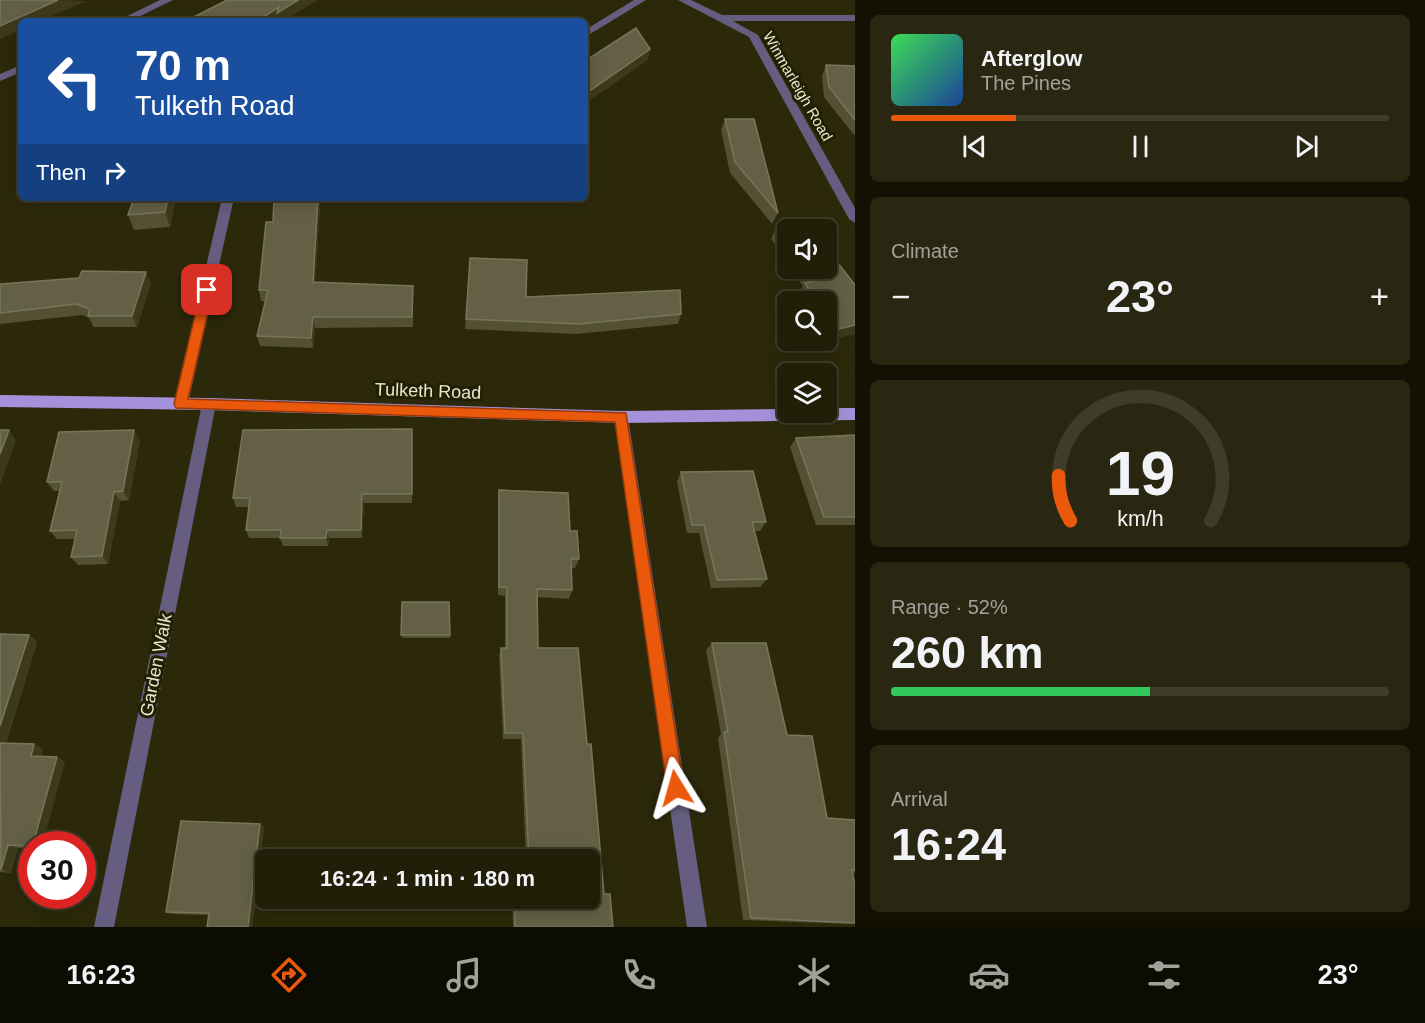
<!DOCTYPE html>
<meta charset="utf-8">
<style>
:root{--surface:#211f08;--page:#292712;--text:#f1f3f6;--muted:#a2a29c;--line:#3e3d29;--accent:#ea580c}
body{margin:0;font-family:Arial,sans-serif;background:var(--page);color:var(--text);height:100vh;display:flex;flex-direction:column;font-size:22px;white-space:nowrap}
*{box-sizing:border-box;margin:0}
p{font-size:20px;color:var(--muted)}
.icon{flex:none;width:33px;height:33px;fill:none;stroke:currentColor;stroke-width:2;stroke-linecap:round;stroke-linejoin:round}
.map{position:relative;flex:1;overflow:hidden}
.panel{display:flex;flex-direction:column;gap:15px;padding:15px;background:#121104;width:570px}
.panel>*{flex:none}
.guide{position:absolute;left:18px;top:18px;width:570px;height:183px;border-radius:9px;box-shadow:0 3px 15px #0003,0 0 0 2px var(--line);background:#1a4fa0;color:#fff;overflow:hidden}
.controls{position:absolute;left:777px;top:219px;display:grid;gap:12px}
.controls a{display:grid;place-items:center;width:60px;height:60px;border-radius:9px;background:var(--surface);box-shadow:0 3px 15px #0003,0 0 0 2px var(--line);font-size:30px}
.speed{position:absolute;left:18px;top:831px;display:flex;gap:12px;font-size:30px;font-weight:700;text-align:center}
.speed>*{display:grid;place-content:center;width:78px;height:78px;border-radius:50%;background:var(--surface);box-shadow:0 3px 15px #0003,0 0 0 2px var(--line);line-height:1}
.speed .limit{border:9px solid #d22;background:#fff;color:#111}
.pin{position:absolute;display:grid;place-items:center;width:51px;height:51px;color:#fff;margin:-26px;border-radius:12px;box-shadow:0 3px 9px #0006}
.me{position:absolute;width:66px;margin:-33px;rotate:352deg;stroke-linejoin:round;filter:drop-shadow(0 0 4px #0008)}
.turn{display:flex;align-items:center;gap:21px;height:126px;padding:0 18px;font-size:27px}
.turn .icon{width:78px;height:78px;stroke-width:2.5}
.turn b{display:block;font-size:42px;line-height:51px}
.then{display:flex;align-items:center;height:57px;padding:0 18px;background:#0003;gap:12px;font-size:22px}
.big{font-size:45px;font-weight:700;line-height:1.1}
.panel .widget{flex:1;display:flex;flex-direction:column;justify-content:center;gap:9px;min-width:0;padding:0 21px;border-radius:9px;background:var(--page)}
.panel .dial{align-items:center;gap:0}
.dial svg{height:156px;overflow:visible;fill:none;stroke:var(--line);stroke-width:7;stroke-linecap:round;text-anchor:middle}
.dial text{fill:var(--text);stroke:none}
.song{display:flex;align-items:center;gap:18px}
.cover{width:72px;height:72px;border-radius:9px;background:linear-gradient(135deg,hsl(130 70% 55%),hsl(220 70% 35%))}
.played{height:6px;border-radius:3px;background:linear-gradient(90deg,var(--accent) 25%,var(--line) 25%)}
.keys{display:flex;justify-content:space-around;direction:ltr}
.heat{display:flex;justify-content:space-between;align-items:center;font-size:33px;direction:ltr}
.charge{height:9px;border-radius:4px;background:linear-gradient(90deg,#34c759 52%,var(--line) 0)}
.trip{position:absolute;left:255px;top:849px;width:345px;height:60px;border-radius:9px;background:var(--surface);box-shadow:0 3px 15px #0003,0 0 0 2px var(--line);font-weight:700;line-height:60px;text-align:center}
.tabs{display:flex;height:96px;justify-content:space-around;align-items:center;background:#0d0c03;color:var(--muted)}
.tabs .icon{width:42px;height:42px}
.tabs .selected{color:var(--accent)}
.tabs b{font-size:27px;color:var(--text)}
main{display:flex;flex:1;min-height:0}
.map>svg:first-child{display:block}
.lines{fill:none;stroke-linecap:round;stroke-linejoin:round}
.minor{fill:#665e81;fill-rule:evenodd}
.tertiary{fill:#665e81;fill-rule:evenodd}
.primary{fill:#a591da;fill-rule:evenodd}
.wall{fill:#535033}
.shaded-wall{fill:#3d3a1c}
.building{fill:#636045;stroke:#78755b;stroke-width:1.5}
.route{fill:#ea580c;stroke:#983908;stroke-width:1.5}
.labels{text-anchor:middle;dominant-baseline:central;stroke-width:6;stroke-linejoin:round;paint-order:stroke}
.far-street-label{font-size:15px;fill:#e8e6d5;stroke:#232002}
.street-label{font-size:18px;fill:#e8e6d5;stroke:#232002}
</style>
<main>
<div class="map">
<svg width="855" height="927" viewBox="0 0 855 927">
<rect width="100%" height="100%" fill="#2c290b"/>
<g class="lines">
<g class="minor">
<path d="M634,0H646L585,37V30Z"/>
<path d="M678,0H691L722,15H855V21H733L758,35L855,208V223L849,219L749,37Z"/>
<path d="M222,198H234L188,404L181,410L174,404Z"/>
<path d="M209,398L216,404L114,927H94L202,404Z"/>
<path d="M621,411L626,413L628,417L707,927H687L614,417L616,413Z"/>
</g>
<g class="tertiary">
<path d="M160,0H173L130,21H117Z"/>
<path d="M21,65V72L0,81V74Z"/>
</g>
<path class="primary" d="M0,395L209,398L621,411L788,409V412H826V408H855V420L621,423L209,410L0,407Z"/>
</g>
<g class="wall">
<path d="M826,65L855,66V135H854L824,97L822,76Z"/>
<path d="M725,119L778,213L772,224L730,173L721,130Z"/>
<path d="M176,198L170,227L134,230L128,215Z"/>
<path d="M274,198H406V200L320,203L315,282L413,286V327L315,328L313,348L260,346L257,336L265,301H261L259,290L273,222Z"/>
<path d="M776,228L788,230V263L771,239Z"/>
<path d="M470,258L526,297L681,314L678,324L576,334L465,329Z"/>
<path d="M835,260L855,334L829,340L826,336V302H804L799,293L803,286L791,268H826Z"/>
<path d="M151,283L137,327H94L88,317L82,315L0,324V284Z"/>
<path d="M412,429V503H364L362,538H329L328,546H283L280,538H249L246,530L249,507H236L233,498Z"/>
<path d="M855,435V525H816L790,447L796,438Z"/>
<path d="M140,440L129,500L120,501L108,564L78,565L71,557L75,539H57L50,531L59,491H54L47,482Z"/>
<path d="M681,472L766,522L760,531H754L767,579L760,587L711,588L699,533H687L677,482Z"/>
<path d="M499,490L570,531L579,559L575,568H571L572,590L569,599L537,597L538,648L587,744L604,894L613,927H513L512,898H590V860H526L521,739H503L499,655L501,648H505V596L498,595V500Z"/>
<path d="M402,602L450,635V638H402Z"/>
<path d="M0,634L29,635L37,642L6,743L34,744L43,749L41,756L57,757L65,762L32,844V849L18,848L11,873L0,872Z"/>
<path d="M712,643L787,735L827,818L855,820V873H853L855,924L743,920L718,738L721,734L706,650Z"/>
<path d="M260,824L264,827L252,927H207L209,915L172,914L166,912Z"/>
</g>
<g class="shaded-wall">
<path d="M58,0L86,1L41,21H21V30L0,39V26Z"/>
<path d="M298,0H318L284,21H278V20L276,21H257L279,7Z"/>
<path d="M650,49L648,60L585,104V94Z"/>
<path d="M168,198H176L170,227L165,212Z"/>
<path d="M318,198H319L320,203L315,293L313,282Z"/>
<path d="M466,198H475L465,201Z"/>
<path d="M146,272L151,283L137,327L132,316Z"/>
<path d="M313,317L315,328L313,348L311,338Z"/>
<path d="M855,325V334L829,340L835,330Z"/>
<path d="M9,430L16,440L0,485V454Z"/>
<path d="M134,430L140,440L129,500L123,491Z"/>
<path d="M114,492L120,501L108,564L102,556Z"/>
<path d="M362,494L364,503L362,538L361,530Z"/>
<path d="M327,530L329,538L328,546L326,538Z"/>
<path d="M29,635L37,642L4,748L0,746V726Z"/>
<path d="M34,744L43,749L40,761L31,756Z"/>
<path d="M57,757L65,762L43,844H33Z"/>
<path d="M260,824L264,827L252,927H248Z"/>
<path d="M8,845L18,848L11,873L1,870Z"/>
</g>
<g class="building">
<path d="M0,0H58L0,26Z"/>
<path d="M227,0H298L277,13L279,7L257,21H186Z"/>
<path d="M636,28L650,49L585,94V61Z"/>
<path d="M826,65L855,66V120L829,87Z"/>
<path d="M725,119H754L778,213L735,162Z"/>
<path d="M134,198H168L165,212L128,215Z"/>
<path d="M274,198H318L313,282L413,286L412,317H313L311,338L257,336L268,290H259L266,222H273Z"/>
<path d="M809,220L816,230H788V244L776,228Z"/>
<path d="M826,244L837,258H834L855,285V325L835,330L826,316V302H817L805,283L813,281L805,268H826Z"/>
<path d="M470,258L527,260L526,297L680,290L681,314L579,324L466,319Z"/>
<path d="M82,271L146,272L132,316H88L90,309L76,304L0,313V284L79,278Z"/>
<path d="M412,429V494H362L361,530H327L326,538H280L281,530H246L250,498H233L243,430Z"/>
<path d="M0,430H9L0,454Z"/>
<path d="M134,430L123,491L114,492L102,556L71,557L77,530L50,531L62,482H47L59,432Z"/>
<path d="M855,435V517H824L796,438Z"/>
<path d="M753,471L766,522H752L767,579L717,580L704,525H692L681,472Z"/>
<path d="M499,490L568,493L570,531H577L579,559H571L572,590L537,589L538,648H578L587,744H591L604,894H610L613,927H515V898H590V860H529L523,733H505L501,648H507V587H499Z"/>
<path d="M402,602H449L450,635H401Z"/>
<path d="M0,634L29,635L0,726Z"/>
<path d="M712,643H766L787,735L812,736L827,818L855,820V870H852L855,886V923L751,918L724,732H728Z"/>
<path d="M0,743L34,744L31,756L57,757L33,844H32V846L8,845L1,870Z"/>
<path d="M181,821L260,824L248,927H207L209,913L166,912Z"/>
</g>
<path class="route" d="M207,285L213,290L188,399L626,413L684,788L682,794L676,796L670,794L667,788L615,422L176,408L174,404L201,290Z"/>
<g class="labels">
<g class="far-street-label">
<text transform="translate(798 86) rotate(60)">Winmarleigh Road</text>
</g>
<g class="street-label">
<text transform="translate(428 391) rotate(2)">Tulketh Road</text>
<text transform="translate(156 665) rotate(-79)">Garden Walk</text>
</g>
</g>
</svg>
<div class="controls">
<a><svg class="icon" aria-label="sound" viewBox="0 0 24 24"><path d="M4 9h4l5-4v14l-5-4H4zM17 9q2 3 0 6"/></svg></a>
<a><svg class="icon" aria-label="search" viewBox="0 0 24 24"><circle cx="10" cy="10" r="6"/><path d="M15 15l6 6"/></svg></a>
<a><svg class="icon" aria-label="layers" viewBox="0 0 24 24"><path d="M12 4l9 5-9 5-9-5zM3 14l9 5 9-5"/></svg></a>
</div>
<div class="speed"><div class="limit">30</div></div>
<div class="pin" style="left:207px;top:290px;background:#d93025"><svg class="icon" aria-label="arrive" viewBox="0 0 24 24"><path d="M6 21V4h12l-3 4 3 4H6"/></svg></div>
<svg class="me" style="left:676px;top:788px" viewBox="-20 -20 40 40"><path d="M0-17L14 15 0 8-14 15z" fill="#ea580c" stroke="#fff" stroke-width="4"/></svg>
<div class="trip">16:24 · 1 min · 180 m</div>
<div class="guide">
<div class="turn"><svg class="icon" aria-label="left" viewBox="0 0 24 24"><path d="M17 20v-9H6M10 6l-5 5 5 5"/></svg><div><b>70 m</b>Tulketh Road</div></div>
<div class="then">Then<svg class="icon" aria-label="right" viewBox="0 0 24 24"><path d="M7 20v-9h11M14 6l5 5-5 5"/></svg></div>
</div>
</div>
<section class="panel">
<div class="widget">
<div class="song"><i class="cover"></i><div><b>Afterglow</b><p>The Pines</p></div></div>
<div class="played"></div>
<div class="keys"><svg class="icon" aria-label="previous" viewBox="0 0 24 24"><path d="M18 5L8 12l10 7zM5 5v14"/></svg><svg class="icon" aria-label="pause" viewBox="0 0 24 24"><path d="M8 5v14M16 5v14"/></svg><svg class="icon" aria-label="next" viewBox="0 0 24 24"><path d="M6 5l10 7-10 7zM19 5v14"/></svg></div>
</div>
<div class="widget"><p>Climate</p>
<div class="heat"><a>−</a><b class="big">23°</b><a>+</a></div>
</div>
<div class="widget dial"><svg viewBox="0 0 100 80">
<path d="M14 69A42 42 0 1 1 86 69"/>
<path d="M14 69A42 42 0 0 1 8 46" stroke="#ea580c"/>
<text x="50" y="56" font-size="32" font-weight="700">19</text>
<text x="50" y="72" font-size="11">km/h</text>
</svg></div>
<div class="widget"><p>Range · 52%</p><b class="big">260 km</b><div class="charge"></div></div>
<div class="widget"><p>Arrival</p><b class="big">16:24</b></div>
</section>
</main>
<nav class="tabs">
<b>16:23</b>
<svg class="icon selected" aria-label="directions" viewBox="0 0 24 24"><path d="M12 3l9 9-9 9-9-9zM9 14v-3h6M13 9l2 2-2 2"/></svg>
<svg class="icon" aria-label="music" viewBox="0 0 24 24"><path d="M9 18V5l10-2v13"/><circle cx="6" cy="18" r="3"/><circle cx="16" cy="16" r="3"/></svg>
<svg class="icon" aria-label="phone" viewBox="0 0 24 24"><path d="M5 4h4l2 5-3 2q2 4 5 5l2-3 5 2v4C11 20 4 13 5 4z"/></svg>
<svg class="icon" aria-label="climate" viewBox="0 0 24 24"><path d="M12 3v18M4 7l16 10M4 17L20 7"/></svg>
<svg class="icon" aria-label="car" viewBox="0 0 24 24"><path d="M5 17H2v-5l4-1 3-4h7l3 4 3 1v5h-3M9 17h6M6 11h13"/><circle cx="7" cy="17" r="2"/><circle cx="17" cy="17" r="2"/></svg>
<svg class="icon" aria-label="filters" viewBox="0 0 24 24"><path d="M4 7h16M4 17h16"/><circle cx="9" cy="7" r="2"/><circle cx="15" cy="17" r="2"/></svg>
<b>23°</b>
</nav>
